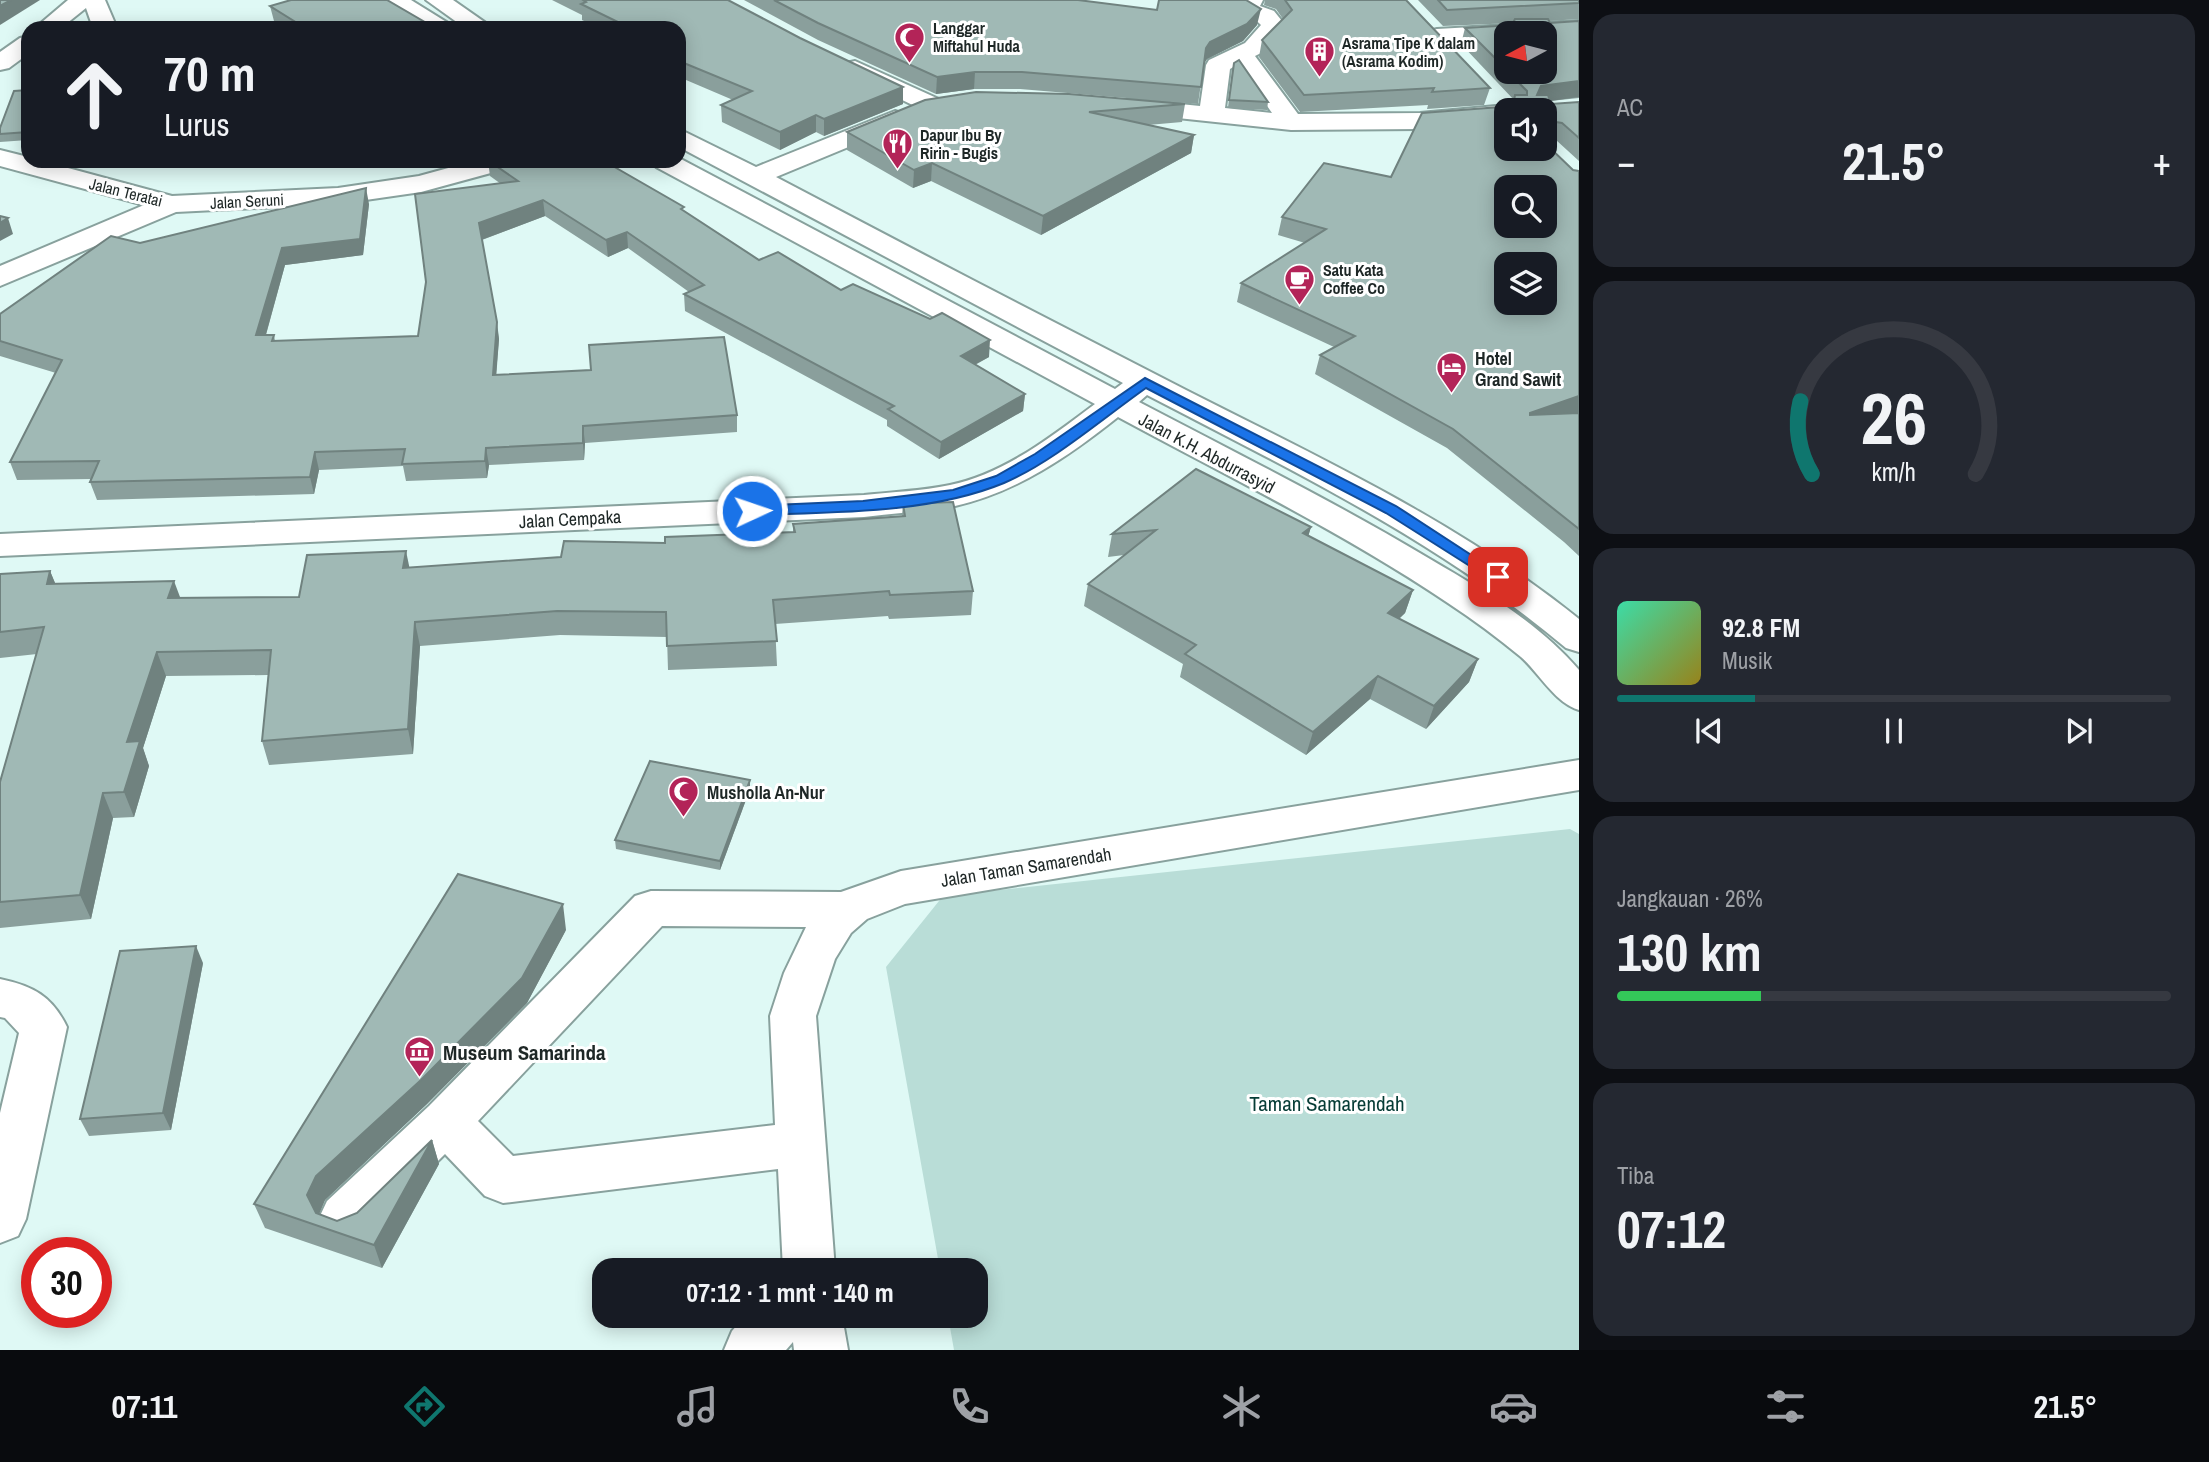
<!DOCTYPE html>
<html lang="id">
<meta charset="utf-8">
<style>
:root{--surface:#171b24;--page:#242831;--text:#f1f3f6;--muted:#9ea1a6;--line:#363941;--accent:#0f766e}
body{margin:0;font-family:"Archivo Narrow",sans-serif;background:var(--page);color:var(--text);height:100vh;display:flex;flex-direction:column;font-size:26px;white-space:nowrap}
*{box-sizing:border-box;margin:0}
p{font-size:23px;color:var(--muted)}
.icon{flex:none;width:38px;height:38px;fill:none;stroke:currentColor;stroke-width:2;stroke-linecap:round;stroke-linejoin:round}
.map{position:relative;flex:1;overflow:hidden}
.drawer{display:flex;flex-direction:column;gap:14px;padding:14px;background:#0d0f14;width:630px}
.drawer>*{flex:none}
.hud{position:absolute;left:21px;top:21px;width:665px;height:147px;border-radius:21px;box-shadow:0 4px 18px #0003;background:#171b24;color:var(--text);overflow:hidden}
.needle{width:46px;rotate:263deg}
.controls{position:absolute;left:1494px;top:21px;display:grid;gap:14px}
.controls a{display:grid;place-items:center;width:63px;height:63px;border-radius:14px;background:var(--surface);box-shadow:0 4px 18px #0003;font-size:35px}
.speed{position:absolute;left:21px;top:1237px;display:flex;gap:14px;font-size:35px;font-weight:700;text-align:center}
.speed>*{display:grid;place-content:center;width:91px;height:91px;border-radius:50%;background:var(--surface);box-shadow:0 4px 18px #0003;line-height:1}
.speed .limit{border:10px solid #d22;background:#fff;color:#111}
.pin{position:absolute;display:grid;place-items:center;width:60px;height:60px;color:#fff;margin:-30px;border-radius:14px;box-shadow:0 4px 10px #0006}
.me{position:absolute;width:77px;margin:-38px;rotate:87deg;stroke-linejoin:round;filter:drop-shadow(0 0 5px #0008)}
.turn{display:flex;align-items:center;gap:24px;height:147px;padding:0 28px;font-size:32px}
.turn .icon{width:91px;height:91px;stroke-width:2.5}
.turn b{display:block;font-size:49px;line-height:60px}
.big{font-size:52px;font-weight:700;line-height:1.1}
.drawer .tile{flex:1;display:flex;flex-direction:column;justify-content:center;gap:10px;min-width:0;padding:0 24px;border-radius:21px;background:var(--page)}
.drawer .dial{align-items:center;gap:0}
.dial svg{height:182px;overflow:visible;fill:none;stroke:var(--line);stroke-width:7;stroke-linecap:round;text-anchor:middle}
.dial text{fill:var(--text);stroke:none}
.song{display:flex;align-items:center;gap:21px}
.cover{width:84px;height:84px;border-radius:10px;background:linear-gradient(135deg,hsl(160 70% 55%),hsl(50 70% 35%))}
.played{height:7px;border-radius:4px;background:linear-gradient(90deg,var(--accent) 25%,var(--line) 25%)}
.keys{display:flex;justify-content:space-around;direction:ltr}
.heat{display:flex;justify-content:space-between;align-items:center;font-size:38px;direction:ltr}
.charge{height:10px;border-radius:5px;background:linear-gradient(90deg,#34c759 26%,var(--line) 0)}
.trip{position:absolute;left:592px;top:1258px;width:396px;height:70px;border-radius:21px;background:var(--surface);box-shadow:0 4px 18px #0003;font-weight:700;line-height:70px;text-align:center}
.tabs{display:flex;height:112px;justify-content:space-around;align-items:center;background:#090b0e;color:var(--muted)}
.tabs .icon{width:49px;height:49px}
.tabs .active{color:var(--accent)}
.tabs b{font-size:32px;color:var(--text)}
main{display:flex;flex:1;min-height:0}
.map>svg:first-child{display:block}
.green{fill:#b9ddd7}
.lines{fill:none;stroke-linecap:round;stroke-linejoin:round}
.minor-casing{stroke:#88a19d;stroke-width:4}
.minor{fill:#fff;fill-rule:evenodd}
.wall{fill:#8a9f9c;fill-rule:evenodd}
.shaded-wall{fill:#70827f}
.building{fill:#a0b9b5;stroke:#70827f;stroke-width:2;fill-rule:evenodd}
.route{fill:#1a73e8;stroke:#114b97;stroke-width:2}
.labels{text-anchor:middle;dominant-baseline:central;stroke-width:6;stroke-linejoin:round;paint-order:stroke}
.far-poi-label{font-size:16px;font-weight:bold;fill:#1e2726;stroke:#fff;text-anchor:start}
.far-street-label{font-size:16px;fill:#1e2726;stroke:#fff}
.poi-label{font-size:18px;font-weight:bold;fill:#1e2726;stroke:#fff;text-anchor:start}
.street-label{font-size:18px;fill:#1e2726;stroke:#fff}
.near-poi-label{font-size:21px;font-weight:bold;fill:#1e2726;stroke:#fff;text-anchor:start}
.near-park-label{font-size:21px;fill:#063c36;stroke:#fff}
</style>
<main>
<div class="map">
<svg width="1579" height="1350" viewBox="0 0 1579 1350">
<rect width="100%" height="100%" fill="#dff9f5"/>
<path class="green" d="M1570,829L1579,834V1350H954L948,1316H975V1270H940L886,967L943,896Z"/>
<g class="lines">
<defs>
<g id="minor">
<path d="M68,0H105L117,28H93L86,8L61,28H35Z"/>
<path d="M384,0H411L448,23L452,28H424Z"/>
<path d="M426,0H453L493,28H465Z"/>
<path d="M1241,0H1263L1260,6L1274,11L1286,26L1261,53L1255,56L1298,114L1420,113L1507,105L1518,110H1507V121L1420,129L1291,130L1121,112L1117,107L1121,102L1130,99L1200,106L1206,65L1209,60L1245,43L1261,25C1255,17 1242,18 1236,9ZM1238,64L1272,113L1225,108L1230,69Z"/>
<path d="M1579,21V35L1545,37V33H1507V39L1437,43L1429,41L1425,36L1429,31L1437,29Z"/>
<path d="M28,36V54L9,68L0,70V52L20,38Z"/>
<path d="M855,61L941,100L945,105L941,110L932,113L923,110L846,73L843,68L846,63Z"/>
<path d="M895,111L904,114L908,119L904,124L776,177C912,249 1049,320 1186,390C1322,459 1460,523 1579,619V652L1566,648C1437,540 1295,472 1147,395L1139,402C1236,453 1335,502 1430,559C1483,590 1539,623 1579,670V710C1555,703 1540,674 1521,657C1498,638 1474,620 1448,603C1344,533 1229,477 1118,417C1069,456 1017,492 955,506C925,512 894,513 864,517L0,556V534L864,495C892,492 922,491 950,485C1004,474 1051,437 1095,404L656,167L652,161H679V158L1115,389L1123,383L679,147V129L756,167Z"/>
<path d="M0,150L28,157V161H42L172,196L338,188L419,176L474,161H517L513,167L421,192L338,204L176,212L0,286V266L144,205L0,166Z"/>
<path d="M1579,760V790L905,904L867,919L851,933L835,959L816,1016L835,1270H783L778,1169L503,1203L485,1196L445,1154L363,1235L345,1242L327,1235L319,1218L327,1201L429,1106L635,896L651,891L841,892L901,871ZM662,926L806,927L784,973L770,1016L775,1125L513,1156L478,1121Z"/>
<path d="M0,979C33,986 52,996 67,1027L26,1219L18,1236L0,1243V1113L19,1033L5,1018L0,1017Z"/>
<path d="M745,1316H842L848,1350H794L793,1342L786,1350H724L732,1331Z"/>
</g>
</defs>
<use href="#minor" class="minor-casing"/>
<use href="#minor" class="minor"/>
</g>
<g class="wall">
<path d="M552,0H728L800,38L903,87V104L824,136L816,132L780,150L722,122L721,105L733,100L679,77V28H598L582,20V15Z"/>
<path d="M744,0H1078L1257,25L1243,41L1207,59L1204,63L1198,104L1020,89H974L936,94L818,40Z"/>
<path d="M1265,0H1406L1490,88L1484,105L1427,109L1428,105L1300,112L1259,57L1262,40L1283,19L1276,9L1264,5Z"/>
<path d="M1418,0H1579V19L1549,21L1550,23L1579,21V98L1550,101L1551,104L1579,102V161L1556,140L1545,138V110H1507L1573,170L1579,171V556L1564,542L1447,448L1315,374L1320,355L1334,347L1237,302L1241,283L1305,243L1278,235L1282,217L1391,177L1512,106L1514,100L1461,44L1465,28L1512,25L1513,23L1443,26ZM1507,33L1545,72H1507Z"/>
<path d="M270,6L435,28H283V27L274,21Z"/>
<path d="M1232,71L1268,102L1267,110L1228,108Z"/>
<path d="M28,90V140L0,142V134Z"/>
<path d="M1185,104L1182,122L1148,125L1194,135L1191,153L1041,235L931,181L913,188L847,150V132Z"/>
<path d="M271,161H316L273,164Z"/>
<path d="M488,161H604L684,211L759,260L841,290L989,357L975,365L1025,394L1023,411L939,459L887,426V420L685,311L684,294L689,292L628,248L608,257L545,216L482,240L499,339L496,374L737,415V432L585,443L584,460L489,465L487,478L406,481L403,466L319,470L314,494L97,500L90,482L92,479L17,480L10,462L56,373L0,356V314L140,243L369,204L363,255L285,265L266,335H274L275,341L418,336L501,184L490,176Z"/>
<path d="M1196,469L1311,527L1308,536L1413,590L1405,613L1399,619L1478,659L1469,682L1426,729L1370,699L1306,755L1180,677L1183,664L1084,606L1088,584L1124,555L1108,557L1112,534Z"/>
<path d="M903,504L973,591L971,615L889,619L888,616L775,624L777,666L668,670L667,637L560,635L420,646L413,754L269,765L262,741L268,675L166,676L143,748L149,766L134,817L113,818L91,919L0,928V782L37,654L0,658V574L50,571L55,583L180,598L299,597L409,568L561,557L665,543L793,532V524L902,516Z"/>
<path d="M750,789L720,870L616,849L615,840Z"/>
<path d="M566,930L527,1003L427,1104L325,1200L319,1214L337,1221L357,1213L432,1140L439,1164L382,1268L265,1228L254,1204Z"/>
<path d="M203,963L171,1130L89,1136L80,1119Z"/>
</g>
<g class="shaded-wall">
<path d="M11,0H40L0,25V6Z"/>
<path d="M1261,9L1257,25L1243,41L1207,59L1203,65L1206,48L1210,42Z"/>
<path d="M975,72L974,89L936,94L937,77Z"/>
<path d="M1579,81V97L1536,103L1537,95L1541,86Z"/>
<path d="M903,87V104L824,136V119Z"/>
<path d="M816,115V132L780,150V132Z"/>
<path d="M1194,135L1191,153L1041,235L1043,216Z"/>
<path d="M932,163L931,181L913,188L914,170Z"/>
<path d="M366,188L369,204L363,255L285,265L261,352L256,335L282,248Z"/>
<path d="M543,200L545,216L481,240L479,223Z"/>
<path d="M8,218L13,234L0,241V223Z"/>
<path d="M627,232L628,248L608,257L606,240Z"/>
<path d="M497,322L499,339L495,392L493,375Z"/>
<path d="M990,340L989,357L959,373L961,356Z"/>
<path d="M1025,394L1023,411L939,459L941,442Z"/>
<path d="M1579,396V413L1523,432L1530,413Z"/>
<path d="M583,426L585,443L584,460L583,443Z"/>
<path d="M486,448L489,465L487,478L485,461Z"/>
<path d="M315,452L319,470L314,494L310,477Z"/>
<path d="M1311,527L1304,550L1303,533Z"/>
<path d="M406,551L411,575L403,568Z"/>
<path d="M50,571L60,595L47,584Z"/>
<path d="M174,581L183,605L168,598Z"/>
<path d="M1413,590L1405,613L1380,636L1388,613Z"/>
<path d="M415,622L420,646L413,754L408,729Z"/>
<path d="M157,652L166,676L143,748L149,766L134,817L124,792L127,742Z"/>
<path d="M1478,659L1469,682L1426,729L1434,706Z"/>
<path d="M1378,676L1370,699L1306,755L1313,732Z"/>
<path d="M750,780V789L720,870V861Z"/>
<path d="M103,793L113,818L91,919L80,895Z"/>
<path d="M563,904L566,930L527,1003L427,1104L325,1200L317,1219L307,1195L316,1176Z"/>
<path d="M196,946L203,963L171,1130L163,1113Z"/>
<path d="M432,1140L439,1164L382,1268L374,1245Z"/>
</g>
<g class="building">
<path d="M0,0H11L0,6Z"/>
<path d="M291,0H387L435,28H286L282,24L297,23L270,6Z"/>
<path d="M583,0H728L800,38L903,87L824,119L816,115L780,132L721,105L752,91L679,61V28H630L581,4L586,2Z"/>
<path d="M774,0H1078L1157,10L1159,0H1246L1261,9L1247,24L1210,42L1206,48L1201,87L1022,72H975L937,77L818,23Z"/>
<path d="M1285,0H1406L1490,88L1432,92L1434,88L1304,95L1262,40L1292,10Z"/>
<path d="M1438,0H1579V3L1447,10Z"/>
<path d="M1515,19H1548L1550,23L1579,21V81L1541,86L1537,95H1548L1551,104L1579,102V138L1562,123L1549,121L1548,129H1545V110H1507V149H1545V143L1573,170L1579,171V396L1530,413V415L1579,413V529L1453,429L1320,355L1355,336L1241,283L1326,229L1282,217L1324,163L1391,177L1422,113L1513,106L1515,95H1527V91L1508,72H1545V33H1507V70L1465,28L1512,25ZM1507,187H1545V226H1507ZM1507,264H1545V303H1507Z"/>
<path d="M1239,60L1268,102L1229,100L1234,63Z"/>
<path d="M28,90V132L0,134V128L14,91Z"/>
<path d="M976,92L1069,94L1185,104L1089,112L1194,135L1043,216L932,163L914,170L847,132L925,100Z"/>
<path d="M489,161H604L684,207L681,209L759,260L778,252L841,290L853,284L930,319L942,313L990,340L961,356L1025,394L941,442L888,409L894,406L684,294L704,285L627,232L606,240L543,200L479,223L497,322L493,375L591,370L589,345L724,337L737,415L583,426V443L486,448L485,461L402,464L405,449L315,452L310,477L90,482L99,461L10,462L62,360L0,341V314L111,236L140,243L366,188L360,239L282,248L256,335H274L272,341L418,336L426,282L415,194L518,181Z"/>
<path d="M0,216L8,218L0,223Z"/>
<path d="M1196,469L1311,527L1303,533L1413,590L1388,613L1478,659L1434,706L1378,676L1313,732L1185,654L1196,645L1088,584L1156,530L1112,534Z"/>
<path d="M953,502L973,591L890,595L889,591L773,600L777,641L667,646L666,612L557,611L415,622L408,729L262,741L271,650L157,652L127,742L140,741L124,792L103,793L80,895L0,902V782L44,627L0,632V574L50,571L47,584L174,581L168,598L299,597L307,555L406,551L403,568L561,557L564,541L665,543V537L795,532L793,524L905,516L903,504Z"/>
<path d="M650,761L750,780L720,861L615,840Z"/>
<path d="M458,874L563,904L522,978L421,1080L316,1176L307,1195L316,1213L337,1221L357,1213L432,1140L374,1245L254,1204Z"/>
<path d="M196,946L163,1113L80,1119L120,951Z"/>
</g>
<path class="route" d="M1145,378L1396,506L1505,577L1503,580H1492L1386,513L1146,388C1102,419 1053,462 1004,483C929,514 833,512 752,515L745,511L752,506L863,501L953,490L996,476L1035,454Z"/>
<defs>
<symbol id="mosque-pin" viewBox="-11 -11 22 30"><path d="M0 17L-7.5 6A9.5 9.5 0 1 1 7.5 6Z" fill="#b32458" stroke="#fff"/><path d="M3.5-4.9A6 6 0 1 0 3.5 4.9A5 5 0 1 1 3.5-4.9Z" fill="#fff"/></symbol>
<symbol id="building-pin" viewBox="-11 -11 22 30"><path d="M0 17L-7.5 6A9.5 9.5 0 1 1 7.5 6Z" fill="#b32458" stroke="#fff"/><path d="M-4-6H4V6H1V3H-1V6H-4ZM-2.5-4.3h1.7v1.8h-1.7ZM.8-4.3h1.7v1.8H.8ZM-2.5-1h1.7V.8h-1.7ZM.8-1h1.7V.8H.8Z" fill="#fff"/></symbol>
<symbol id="restaurant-pin" viewBox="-11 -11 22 30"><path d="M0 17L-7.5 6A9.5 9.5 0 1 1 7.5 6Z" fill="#b32458" stroke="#fff"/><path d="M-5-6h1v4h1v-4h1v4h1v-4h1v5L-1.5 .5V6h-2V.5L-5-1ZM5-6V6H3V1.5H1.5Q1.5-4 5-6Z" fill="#fff"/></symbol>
<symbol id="cafe-pin" viewBox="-11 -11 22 30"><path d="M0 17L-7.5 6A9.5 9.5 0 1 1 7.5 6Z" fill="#b32458" stroke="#fff"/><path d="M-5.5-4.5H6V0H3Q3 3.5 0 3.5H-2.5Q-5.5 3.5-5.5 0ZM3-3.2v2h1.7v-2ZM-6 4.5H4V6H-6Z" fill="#fff"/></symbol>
<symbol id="hotel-pin" viewBox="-11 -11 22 30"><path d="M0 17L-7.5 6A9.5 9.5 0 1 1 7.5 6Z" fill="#b32458" stroke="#fff"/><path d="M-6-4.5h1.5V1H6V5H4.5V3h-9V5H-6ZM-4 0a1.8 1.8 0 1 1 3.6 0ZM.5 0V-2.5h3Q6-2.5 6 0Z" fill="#fff"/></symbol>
<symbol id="museum-pin" viewBox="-11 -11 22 30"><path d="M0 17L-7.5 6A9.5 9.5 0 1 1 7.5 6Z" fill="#b32458" stroke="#fff"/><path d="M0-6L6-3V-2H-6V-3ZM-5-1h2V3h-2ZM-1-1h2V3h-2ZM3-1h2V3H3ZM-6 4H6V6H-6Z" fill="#fff"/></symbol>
</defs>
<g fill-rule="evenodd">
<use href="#mosque-pin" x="892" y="20" width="35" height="47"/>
<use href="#building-pin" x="1302" y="34" width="35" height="47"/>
<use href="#restaurant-pin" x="880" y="126" width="35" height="47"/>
<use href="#cafe-pin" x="1282" y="262" width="35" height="47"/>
<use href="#hotel-pin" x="1434" y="350" width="35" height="47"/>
<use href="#mosque-pin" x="666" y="774" width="35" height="47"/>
<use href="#museum-pin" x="402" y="1034" width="35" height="47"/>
</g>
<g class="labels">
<g class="far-poi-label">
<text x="933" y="28">Langgar<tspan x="933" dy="18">Miftahul Huda</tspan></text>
<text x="1342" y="43">Asrama Tipe K dalam<tspan x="1342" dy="18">(Asrama Kodim)</tspan></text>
<text x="920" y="135">Dapur Ibu By<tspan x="920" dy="18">Ririn - Bugis</tspan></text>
<text x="1323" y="270">Satu Kata<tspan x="1323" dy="18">Coffee Co</tspan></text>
</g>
<g class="far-street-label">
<text transform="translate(126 192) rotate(14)">Jalan Teratai</text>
<text transform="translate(247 201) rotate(-3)">Jalan Seruni</text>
</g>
<g class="poi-label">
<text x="1475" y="358">Hotel<tspan x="1475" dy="21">Grand Sawit</tspan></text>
<text x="707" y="792">Musholla An-Nur</text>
</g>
<g class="street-label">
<text transform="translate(1207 453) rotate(28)">Jalan K.H. Abdurrasyid</text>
<text transform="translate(570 519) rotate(-3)">Jalan Cempaka</text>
<text transform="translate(1026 867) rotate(-9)">Jalan Taman Samarendah</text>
</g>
<g class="near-poi-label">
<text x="443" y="1052">Museum Samarinda</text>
</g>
<g class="near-park-label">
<text x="1327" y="1103">Taman Samarendah</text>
</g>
</g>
</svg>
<div class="controls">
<a><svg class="needle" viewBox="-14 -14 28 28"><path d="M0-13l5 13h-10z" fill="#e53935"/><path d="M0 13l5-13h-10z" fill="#9ea1a6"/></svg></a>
<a><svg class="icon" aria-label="sound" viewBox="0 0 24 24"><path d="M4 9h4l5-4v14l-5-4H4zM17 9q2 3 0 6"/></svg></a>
<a><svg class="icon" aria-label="search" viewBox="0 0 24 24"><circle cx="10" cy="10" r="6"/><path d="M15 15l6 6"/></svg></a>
<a><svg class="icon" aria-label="layers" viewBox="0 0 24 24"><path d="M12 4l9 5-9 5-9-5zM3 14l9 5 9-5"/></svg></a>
</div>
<div class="speed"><div class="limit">30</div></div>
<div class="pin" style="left:1498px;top:577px;background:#d93025"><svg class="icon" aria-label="arrive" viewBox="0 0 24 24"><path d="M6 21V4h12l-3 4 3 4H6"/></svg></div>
<svg class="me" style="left:752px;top:511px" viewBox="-20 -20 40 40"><circle r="17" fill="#1a73e8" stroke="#fff" stroke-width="3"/><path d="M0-11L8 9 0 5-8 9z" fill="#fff"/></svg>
<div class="trip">07:12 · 1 mnt · 140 m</div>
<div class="hud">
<div class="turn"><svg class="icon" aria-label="ahead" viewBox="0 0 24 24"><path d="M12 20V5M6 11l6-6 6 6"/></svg><div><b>70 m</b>Lurus</div></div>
</div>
</div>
<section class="drawer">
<div class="tile"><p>AC</p>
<div class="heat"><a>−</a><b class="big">21.5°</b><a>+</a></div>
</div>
<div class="tile dial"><svg viewBox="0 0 100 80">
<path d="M14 69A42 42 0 1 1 86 69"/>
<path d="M14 69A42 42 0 0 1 9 37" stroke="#0f766e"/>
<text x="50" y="56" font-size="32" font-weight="700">26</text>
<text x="50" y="72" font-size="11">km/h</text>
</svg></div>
<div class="tile">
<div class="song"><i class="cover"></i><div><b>92.8 FM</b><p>Musik</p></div></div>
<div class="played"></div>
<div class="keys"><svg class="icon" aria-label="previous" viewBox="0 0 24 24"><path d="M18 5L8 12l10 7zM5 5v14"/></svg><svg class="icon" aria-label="pause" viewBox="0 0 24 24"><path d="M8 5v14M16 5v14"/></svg><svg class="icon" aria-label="next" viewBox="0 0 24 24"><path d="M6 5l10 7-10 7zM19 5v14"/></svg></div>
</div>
<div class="tile"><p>Jangkauan · 26%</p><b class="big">130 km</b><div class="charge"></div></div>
<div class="tile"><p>Tiba</p><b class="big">07:12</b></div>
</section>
</main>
<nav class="tabs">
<b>07:11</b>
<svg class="icon active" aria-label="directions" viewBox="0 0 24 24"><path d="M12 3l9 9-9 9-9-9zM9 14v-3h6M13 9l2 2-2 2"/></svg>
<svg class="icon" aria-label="music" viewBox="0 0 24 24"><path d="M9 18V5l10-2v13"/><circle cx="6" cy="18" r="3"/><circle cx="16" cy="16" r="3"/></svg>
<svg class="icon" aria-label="phone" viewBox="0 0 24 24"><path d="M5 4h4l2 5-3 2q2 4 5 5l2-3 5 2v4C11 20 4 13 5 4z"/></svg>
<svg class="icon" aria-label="climate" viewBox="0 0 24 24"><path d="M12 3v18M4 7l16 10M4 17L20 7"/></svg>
<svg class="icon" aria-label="car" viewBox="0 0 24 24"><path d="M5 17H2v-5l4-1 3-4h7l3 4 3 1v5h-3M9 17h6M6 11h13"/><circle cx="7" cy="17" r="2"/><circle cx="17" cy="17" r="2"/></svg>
<svg class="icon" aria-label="filters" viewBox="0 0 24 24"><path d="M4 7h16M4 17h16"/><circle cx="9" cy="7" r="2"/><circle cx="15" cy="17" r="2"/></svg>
<b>21.5°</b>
</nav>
